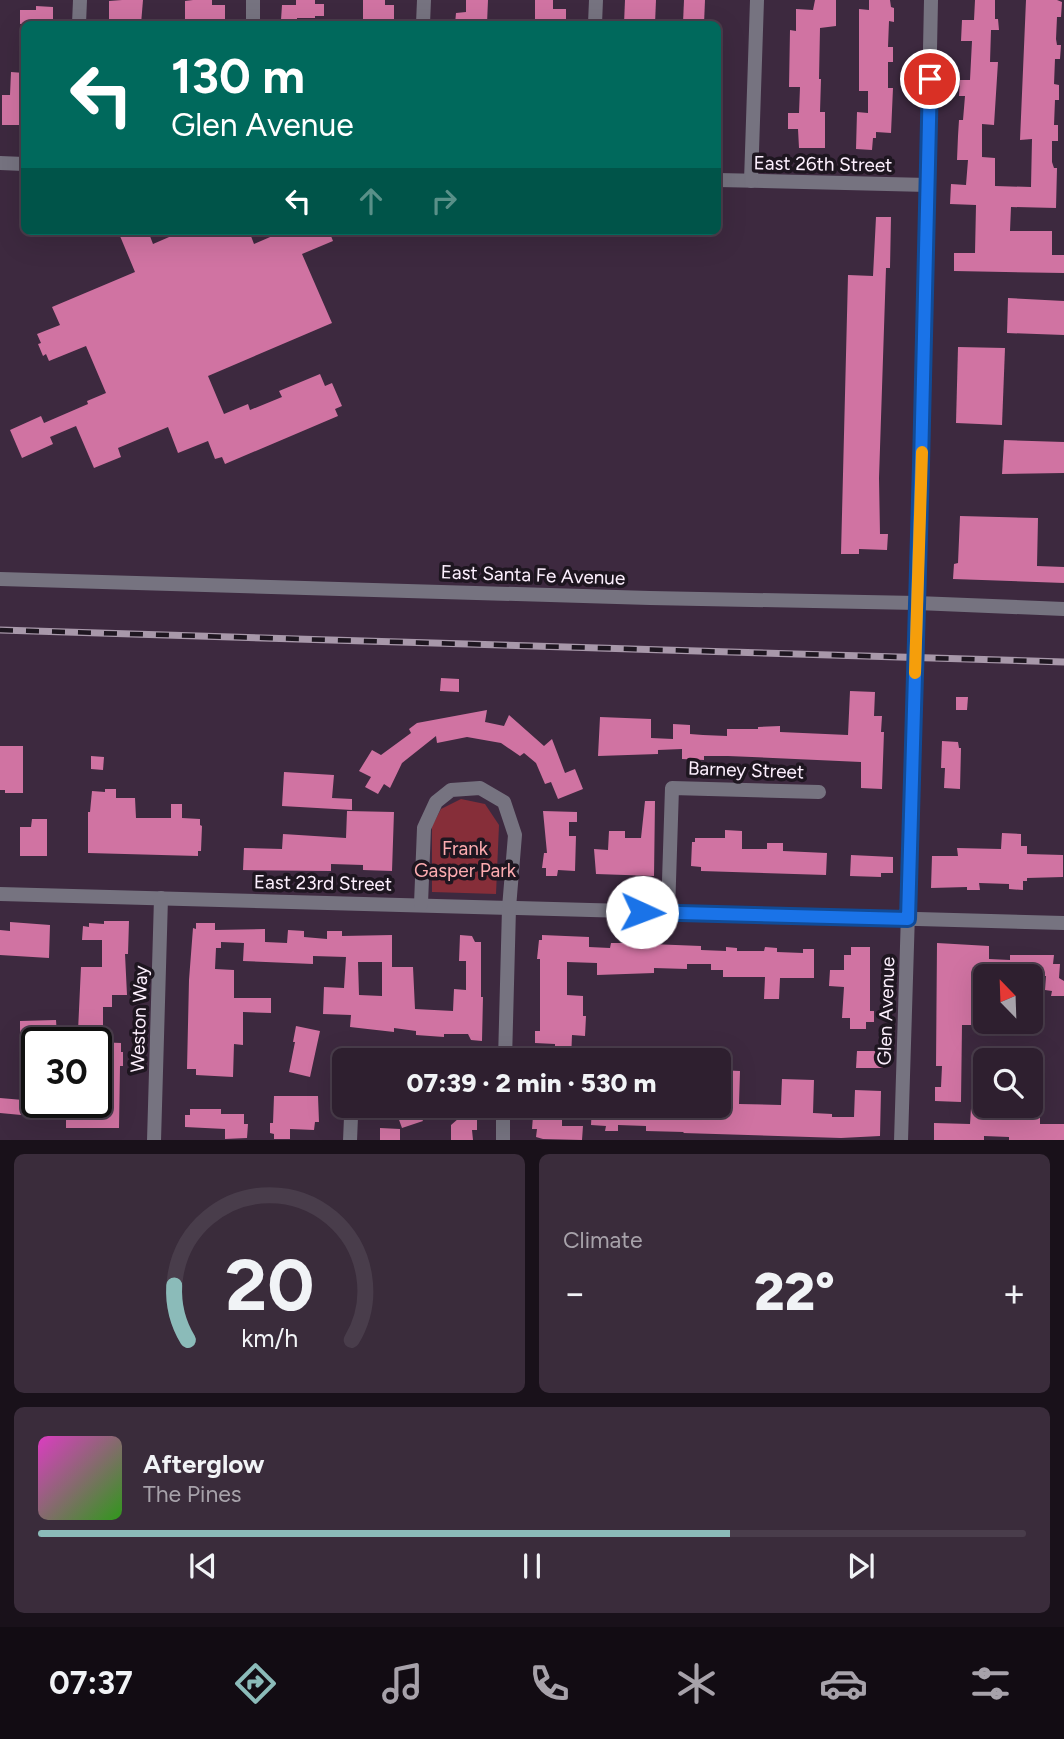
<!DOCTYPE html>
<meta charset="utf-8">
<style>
:root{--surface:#2e1f2f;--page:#3a2c3b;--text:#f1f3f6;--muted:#a7a2aa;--line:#493d4b;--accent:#8bbbb9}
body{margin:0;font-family:Figtree,sans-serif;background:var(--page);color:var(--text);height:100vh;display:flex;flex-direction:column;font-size:26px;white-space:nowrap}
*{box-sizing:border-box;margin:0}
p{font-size:23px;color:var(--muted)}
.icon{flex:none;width:38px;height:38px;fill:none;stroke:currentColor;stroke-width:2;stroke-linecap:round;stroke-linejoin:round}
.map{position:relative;height:1140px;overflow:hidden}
.drawer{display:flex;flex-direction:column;gap:14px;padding:14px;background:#19111a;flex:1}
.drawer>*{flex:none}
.guide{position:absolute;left:21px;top:21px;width:700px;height:214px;border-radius:10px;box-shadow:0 7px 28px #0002,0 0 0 2px var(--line);background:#00695c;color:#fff;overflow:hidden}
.needle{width:46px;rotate:337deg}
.fabs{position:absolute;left:973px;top:964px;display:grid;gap:14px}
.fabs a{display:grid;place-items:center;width:70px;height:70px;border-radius:10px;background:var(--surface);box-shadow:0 7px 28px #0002,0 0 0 2px var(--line);font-size:35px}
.speed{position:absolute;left:21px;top:1027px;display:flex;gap:14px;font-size:35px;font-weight:700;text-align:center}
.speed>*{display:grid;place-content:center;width:91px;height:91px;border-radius:50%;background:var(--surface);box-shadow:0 7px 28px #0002,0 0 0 2px var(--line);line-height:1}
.speed .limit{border:4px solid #111;border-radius:10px;background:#fff;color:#111}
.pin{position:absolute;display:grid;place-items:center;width:60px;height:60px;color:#fff;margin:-30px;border:4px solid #fff;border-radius:50%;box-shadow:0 2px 7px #0007}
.me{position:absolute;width:77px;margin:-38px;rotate:92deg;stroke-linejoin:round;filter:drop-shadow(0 0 5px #0008)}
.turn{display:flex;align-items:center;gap:24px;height:147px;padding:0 35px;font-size:32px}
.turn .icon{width:91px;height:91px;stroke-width:2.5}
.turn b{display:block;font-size:49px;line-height:60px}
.lanes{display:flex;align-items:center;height:66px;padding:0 35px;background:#0003;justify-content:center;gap:35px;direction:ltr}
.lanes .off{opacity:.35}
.big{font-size:52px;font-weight:800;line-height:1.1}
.drawer .tile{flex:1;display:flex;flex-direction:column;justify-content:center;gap:10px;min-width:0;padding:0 24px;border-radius:10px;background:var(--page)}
.drawer .dial{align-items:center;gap:0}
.dial svg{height:182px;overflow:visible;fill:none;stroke:var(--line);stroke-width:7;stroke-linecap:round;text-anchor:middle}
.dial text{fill:var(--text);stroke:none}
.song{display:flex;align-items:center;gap:21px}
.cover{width:84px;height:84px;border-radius:10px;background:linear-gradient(135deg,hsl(310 70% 55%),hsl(110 70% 35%))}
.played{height:7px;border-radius:4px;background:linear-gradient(90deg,var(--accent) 70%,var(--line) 70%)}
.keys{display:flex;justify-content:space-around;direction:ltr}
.heat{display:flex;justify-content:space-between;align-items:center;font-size:38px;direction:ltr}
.drawer .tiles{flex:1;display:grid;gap:14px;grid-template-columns:1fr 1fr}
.tile:last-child{grid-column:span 2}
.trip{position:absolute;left:332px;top:1048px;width:399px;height:70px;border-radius:10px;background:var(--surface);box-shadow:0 7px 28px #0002,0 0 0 2px var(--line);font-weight:800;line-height:70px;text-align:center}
.dock{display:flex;height:112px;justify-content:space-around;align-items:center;background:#120c13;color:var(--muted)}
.dock .icon{width:49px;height:49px}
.dock .current{color:var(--accent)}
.dock b{font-size:32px;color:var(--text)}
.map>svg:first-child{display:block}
.green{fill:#862e39}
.building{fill:#d073a2;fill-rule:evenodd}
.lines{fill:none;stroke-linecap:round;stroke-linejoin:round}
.minor{stroke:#767380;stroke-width:14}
.rail-casing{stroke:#a898aa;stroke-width:7}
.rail{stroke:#1e1620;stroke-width:4.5;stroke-dasharray:13;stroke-linecap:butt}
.route-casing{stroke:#114b97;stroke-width:18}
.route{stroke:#1a73e8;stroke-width:12}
.slow{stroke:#f59e0b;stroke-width:12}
.labels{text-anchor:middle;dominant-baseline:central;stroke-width:7;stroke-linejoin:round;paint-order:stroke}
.street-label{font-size:19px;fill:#fdf0fe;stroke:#1e1620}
.park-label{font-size:19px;fill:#fdacb0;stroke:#1e1620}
</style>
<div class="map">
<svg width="1064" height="1141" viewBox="0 0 1064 1141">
<rect width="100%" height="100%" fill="#3d293f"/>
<path class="green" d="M461,799L485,804L499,825L496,894L432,892V826L441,809Z"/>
<g class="building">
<path d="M122,0H143L141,24H109V1Z"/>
<path d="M193,0H212V5H225V24H185V1Z"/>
<path d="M296,0H315V4H324V16H315V18H297V21L281,20L282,5H296Z"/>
<path d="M363,0H385V5H394V24H363Z"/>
<path d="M466,0H488L487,24H455L456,13L466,12Z"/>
<path d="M535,0H553V9H566V24L535,21Z"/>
<path d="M625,0H656L655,24H624Z"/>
<path d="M684,0H705L704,24L683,23Z"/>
<path d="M815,0H836V26L820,28L819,79H821L820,112H825V148H799L798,129H788V113H799L800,87H789L790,30L796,31V9L813,10Z"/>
<path d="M869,0H890L891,7L894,8V22L889,21L888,47H893V62H888V88H893L891,133L876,132V138H873L872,150L856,149L857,112L868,113V91H859V9L869,10Z"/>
<path d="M975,0H995V19H998L999,30H991L990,62H998L994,125L982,124V157L995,158V186L1031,187L1032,139L1020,140L1026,0H1057L1062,2L1061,17H1057L1056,39L1057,45H1061L1060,59H1055L1054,84L1059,85V100H1055L1054,125H1058V141H1052V162L1054,168H1057L1056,208L1011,207L1010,231H1052V255H1064V273L954,271V253H975L976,205L950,204L951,184L966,185L968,160H957L958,136L959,120H963L965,96H959L960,80H970L972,41H961L962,20H974Z"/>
<path d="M36,6L53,7V22L20,24V10H36Z"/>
<path d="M11,72L24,73V125H2V95H10Z"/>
<path d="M876,217H891L890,268H886L879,478L880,534H888L887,550L859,549V554H841L848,275L873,276Z"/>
<path d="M131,231H148L153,244L183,231H249L254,244L284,231H329L333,241L302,254L332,323L208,376L224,414L248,404L250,410L282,397L279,391L320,374L325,386L332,383L342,406L335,409L338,416L225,464L222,457L215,459L208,441L178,453L168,427L118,448L121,457L94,468L76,426L50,437L53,444L22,458L10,430L41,416L44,423L88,404L87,401L106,393L86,346L49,361L46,354L43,356L38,344L41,343L37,334L60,325L52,307L135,272L120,236Z"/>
<path d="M1008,298L1064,301V335L1007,333Z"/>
<path d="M958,347L1005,348L1002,425L956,423Z"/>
<path d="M1004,440L1064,442V473L1002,474Z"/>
<path d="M960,516L1038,518L1037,566L1064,567V583L953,579L954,564L958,563Z"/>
<path d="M441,678L459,679V692L440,691Z"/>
<path d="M850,691L875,692L874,716H882L881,732H884L882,789L861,788V762L728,756H704V760L682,759V749L658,750V754L598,756L600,717L651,719V738L673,739V724L690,725V734L703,735L727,736V729H758V727L780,726V732L848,735Z"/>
<path d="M956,697H968L967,710H956Z"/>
<path d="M487,710L485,722L504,726L509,715L544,746L552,739L565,773L575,769L583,789L558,799L551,782L545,784L536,763L524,753L520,756L501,743L467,737L437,743L436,736L402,763L390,788L384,784L378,794L365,787L371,777L359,771L372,750L381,755L411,733L409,729L417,723Z"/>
<path d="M942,741L958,742L959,748H961L960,789L944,788L945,768H941Z"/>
<path d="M0,746H23V793H5V790H0Z"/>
<path d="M91,756L104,757L103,770L91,769Z"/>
<path d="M284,772L334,775L332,798L352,799V810L282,806Z"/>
<path d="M105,789H116V798H135L136,818H171V804H182V818L200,819V825L202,826L201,851H198V856L88,853V812H90L92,791L105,792Z"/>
<path d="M645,801H655L654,876L596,874L594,849L608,850L609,831H625V838H641Z"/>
<path d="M347,811L394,812L392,871L363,870V865L331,864V871L243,870L244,848L282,849L283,834L346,838Z"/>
<path d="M543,811L577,812V822H569V836H576L575,871L558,870L557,876H546V868H542L544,853H547Z"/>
<path d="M32,819H47V856H20V827H31Z"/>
<path d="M725,830L742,831V849H767V843H783V851L827,853L826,875L701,871V867L691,866L692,842H695V838H725Z"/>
<path d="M1002,833L1021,834V846H1027V854L1063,855V877L1027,878V881H1023V890L1009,889V884L979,883L980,890H967V887L931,888L932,856H958L957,848L1001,849Z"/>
<path d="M851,855L893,857V873H881V877L850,876Z"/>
<path d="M104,921H129L128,954H125L127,995H112V1007H103V1032L78,1031L81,967H102V940H82L83,926L89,927V923L104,924Z"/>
<path d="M10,922L50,925L49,958L0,955V930L10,931Z"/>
<path d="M196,923H215V930L265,929V942L287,943L288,930L304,931V937L327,939V931H342V936L392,935V967H413L415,1009L453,1011L454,989L466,990V961H459L460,935L472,936L475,942H481V997H483L482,1041L471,1040L468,1034H444V1037L416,1035V1031L394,1028V1032L350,1027L351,1015L323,1014L324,987L344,988L346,957L313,956V964L243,961L244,943L221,942V948H216L215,969L234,970V998H271V1013L243,1012V1045L234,1044L233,1077L196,1075V1069H187L189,980L193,928L196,929ZM358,962H382V996L359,995Z"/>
<path d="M542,935L589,937V947L610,948L611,943H625L701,946V950L726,951V947L737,948V951H764L765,947L777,948V952L803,953V949H814V978H780L779,999H764L765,977H723V970H711V964H687V969L654,968V973L597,975V963L567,962V995L583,996V1016H586L585,1036L572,1035L571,1060H555V1044L535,1043V1031H540V959H537L539,940H542Z"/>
<path d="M937,943L989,946V959L1010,960V955H1054L1053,964H1060L1059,978L1064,981V996H1051L1052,991L1045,990L1046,976H985V1025H962L961,1102L935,1101V1087H941L942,1066H936Z"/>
<path d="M851,947H870V1011H874V1022H866V1029H850V1018H842L844,987L829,986L830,970H844V955H851Z"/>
<path d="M56,1020L57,1035H45V1043H29V1034L20,1035V1021Z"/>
<path d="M296,1026L320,1031L310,1077L289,1072L295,1042H293Z"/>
<path d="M96,1042L121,1043V1052H123V1066H120L119,1128H66V1110H99Z"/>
<path d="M857,1051H883V1068H856Z"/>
<path d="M37,1055V1102H39V1105L64,1106V1119L0,1113V1098L23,1100L25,1056Z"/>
<path d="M719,1070L740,1071L739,1104L781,1105L782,1079L814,1080L813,1113L832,1114V1117H854L855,1090L881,1091L880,1136L841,1138L683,1133L684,1132L646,1131V1126L618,1125V1131H605L606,1126L591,1125L592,1106H660L704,1110V1106H719Z"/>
<path d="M972,1093H985L987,1114L1025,1115V1106H1040V1124H1064V1140H1009V1137L984,1136V1140H934V1123L970,1124Z"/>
<path d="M274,1096H318L319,1122H315L314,1130L290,1129V1139H274V1134L270,1133V1123H273Z"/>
<path d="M394,1106H441L442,1108L420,1115L423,1121L402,1128Z"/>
<path d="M473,1106H477V1130H472L473,1140H451V1125Z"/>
<path d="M190,1109H221V1114H244V1124H248L247,1138L225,1139V1129L185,1127V1115H190Z"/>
<path d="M545,1114L562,1115V1126H583L582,1140L543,1139L536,1137L537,1129H532L533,1116H545Z"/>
<path d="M380,1128L400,1129V1140H380Z"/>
</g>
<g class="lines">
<g class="minor">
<path d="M79,24L80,0"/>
<path d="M253,24V0"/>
<path d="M423,24L424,0"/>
<path d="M595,24L596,0"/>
<path d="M0,163L24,164"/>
<path d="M718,180L928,185"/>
<path d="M751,181L757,0"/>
<path d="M0,579L650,598L917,603L1064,609"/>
<path d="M0,894L1064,923"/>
<path d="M421,904L424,828L436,802L451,790L480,788L504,802L515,835L509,908L505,1060"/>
<path d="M668,912L672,788L819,792"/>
<path d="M154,1141L161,898"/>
<path d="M350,1141L351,1117L358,1106"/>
<path d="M503,1141V1106"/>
<path d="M901,1141L921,491L931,0"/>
</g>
<defs>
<path id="rail" d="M0,630L1064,662"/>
</defs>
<use href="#rail" class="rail-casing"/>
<use href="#rail" class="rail"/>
</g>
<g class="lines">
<defs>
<path id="route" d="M642,912L908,919L921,465L930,79"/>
</defs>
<use href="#route" class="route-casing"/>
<use href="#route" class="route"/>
<path class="slow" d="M915,673L922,452"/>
</g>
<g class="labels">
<g class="street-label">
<text transform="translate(823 164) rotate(1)">East 26th Street</text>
<text transform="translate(533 575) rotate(2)">East Santa Fe Avenue</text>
<text transform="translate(746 770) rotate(2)">Barney Street</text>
<text transform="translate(323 883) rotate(1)">East 23rd Street</text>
<text transform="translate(886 1011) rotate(-88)">Glen Avenue</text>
<text transform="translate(139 1019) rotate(-88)">Weston Way</text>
</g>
<g class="park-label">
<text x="465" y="848">Frank<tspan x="465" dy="22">Gasper Park</tspan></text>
</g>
</g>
</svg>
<div class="fabs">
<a><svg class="needle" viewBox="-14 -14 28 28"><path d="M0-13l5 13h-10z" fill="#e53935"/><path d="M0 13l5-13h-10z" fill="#a7a2aa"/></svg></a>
<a><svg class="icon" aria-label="search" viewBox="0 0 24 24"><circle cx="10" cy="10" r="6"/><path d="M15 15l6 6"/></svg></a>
</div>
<div class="speed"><div class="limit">30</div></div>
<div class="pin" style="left:930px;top:79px;background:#d93025"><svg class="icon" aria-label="arrive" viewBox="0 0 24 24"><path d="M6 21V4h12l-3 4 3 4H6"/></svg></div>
<svg class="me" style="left:642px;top:912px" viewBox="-20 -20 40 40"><circle r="19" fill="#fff"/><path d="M0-13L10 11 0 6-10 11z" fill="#1a73e8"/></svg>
<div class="trip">07:39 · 2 min · 530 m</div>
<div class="guide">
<div class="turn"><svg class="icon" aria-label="left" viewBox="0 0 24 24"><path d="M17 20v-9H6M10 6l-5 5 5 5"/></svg><div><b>130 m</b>Glen Avenue</div></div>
<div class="lanes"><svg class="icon" aria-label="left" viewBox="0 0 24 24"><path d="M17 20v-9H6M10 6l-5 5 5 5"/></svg><svg class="icon off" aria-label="ahead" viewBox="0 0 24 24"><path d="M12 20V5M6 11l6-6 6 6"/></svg><svg class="icon off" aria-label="right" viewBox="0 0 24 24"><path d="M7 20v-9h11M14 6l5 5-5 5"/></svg></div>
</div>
</div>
<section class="drawer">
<div class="tiles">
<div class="tile dial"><svg viewBox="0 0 100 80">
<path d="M14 69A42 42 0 1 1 86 69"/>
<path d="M14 69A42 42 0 0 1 8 45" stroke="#8bbbb9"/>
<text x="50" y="56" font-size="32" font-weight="700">20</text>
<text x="50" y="72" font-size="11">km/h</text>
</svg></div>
<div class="tile"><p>Climate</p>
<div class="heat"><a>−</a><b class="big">22°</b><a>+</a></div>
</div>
<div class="tile">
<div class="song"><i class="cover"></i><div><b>Afterglow</b><p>The Pines</p></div></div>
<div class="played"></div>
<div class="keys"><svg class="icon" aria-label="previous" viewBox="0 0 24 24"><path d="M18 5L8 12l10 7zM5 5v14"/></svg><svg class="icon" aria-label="pause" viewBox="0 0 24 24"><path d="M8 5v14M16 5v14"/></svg><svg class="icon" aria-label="next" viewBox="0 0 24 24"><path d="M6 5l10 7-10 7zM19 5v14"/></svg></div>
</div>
</div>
</section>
<nav class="dock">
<b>07:37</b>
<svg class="icon current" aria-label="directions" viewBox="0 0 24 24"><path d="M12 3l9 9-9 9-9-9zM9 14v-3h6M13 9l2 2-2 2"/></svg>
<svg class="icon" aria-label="music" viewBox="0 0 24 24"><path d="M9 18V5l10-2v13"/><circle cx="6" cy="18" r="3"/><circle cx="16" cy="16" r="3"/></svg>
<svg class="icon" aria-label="phone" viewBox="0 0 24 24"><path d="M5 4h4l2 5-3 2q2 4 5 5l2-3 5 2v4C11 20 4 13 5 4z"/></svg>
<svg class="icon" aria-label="climate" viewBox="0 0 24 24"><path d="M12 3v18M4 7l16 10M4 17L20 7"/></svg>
<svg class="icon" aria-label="car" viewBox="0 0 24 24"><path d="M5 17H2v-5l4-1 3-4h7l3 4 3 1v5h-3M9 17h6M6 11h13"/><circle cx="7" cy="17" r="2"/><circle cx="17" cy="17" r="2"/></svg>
<svg class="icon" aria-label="filters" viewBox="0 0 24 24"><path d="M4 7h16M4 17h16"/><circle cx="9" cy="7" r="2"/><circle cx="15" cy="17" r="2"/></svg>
</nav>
